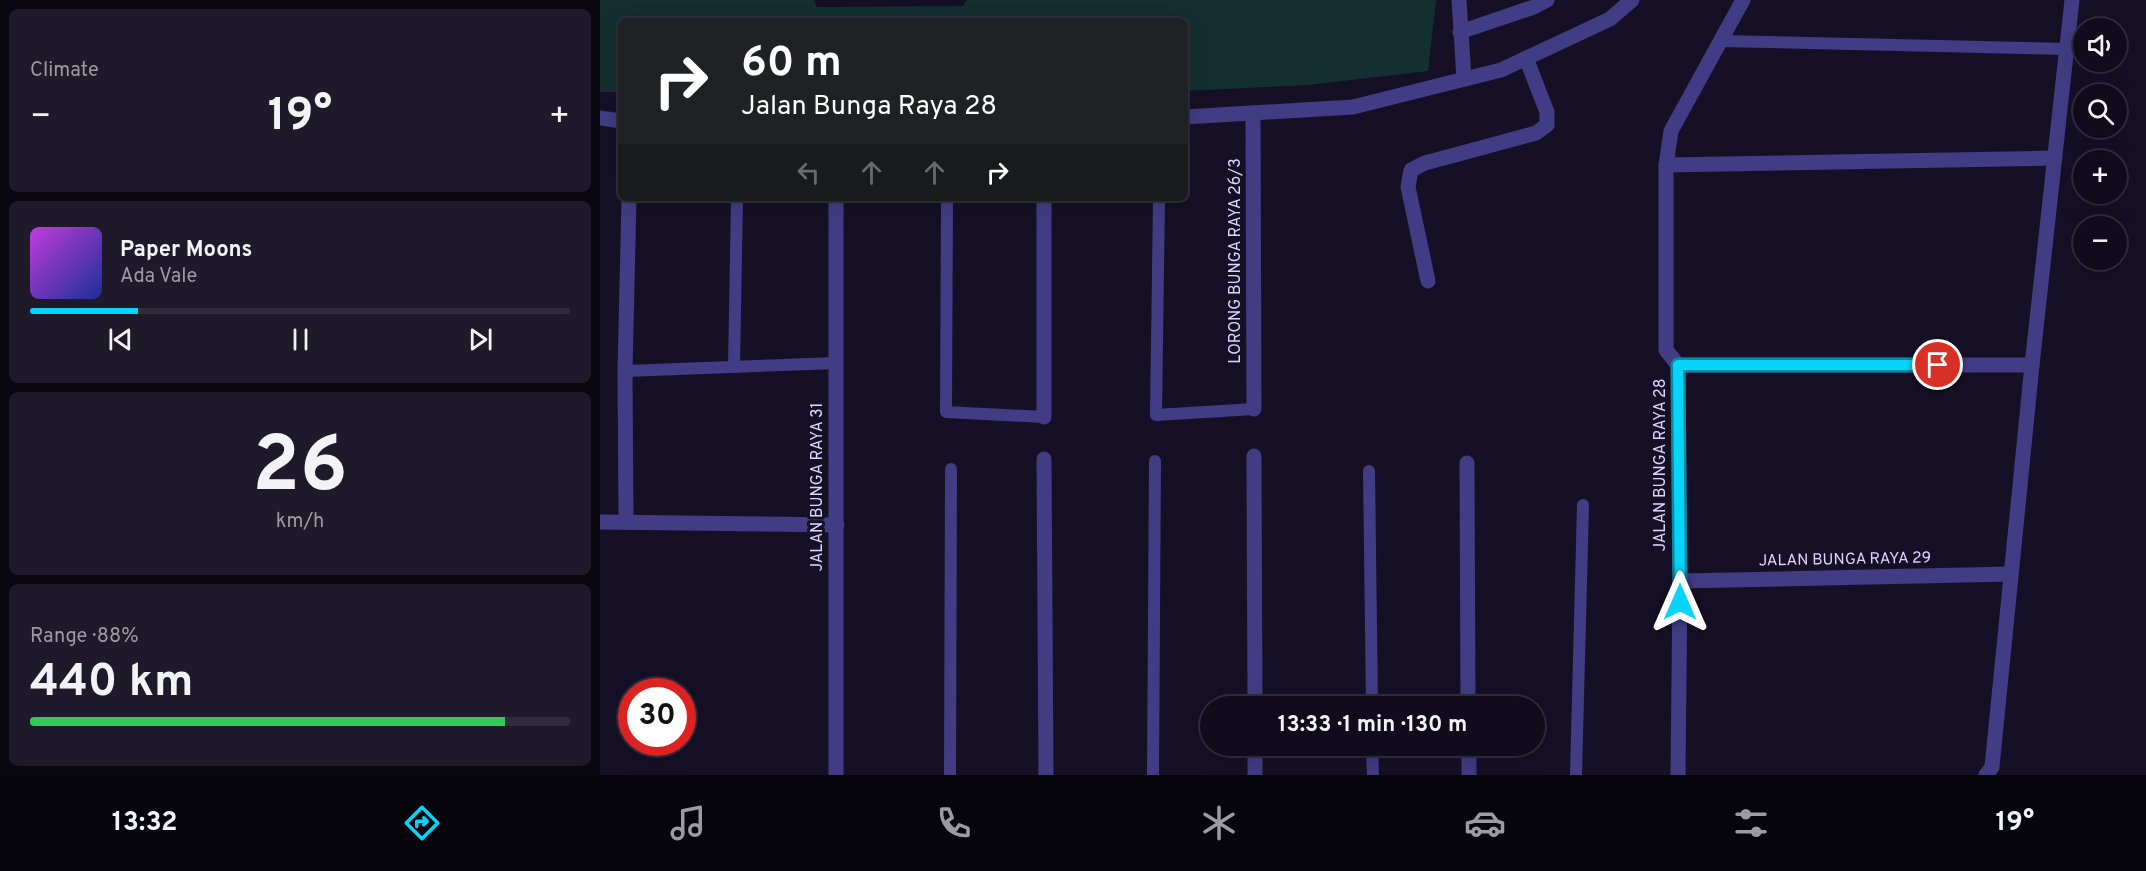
<!DOCTYPE html>
<meta charset="utf-8">
<style>
:root{--surface:#100c1c;--page:#1e1a29;--text:#f1f3f6;--muted:#9c9ba3;--line:#302c3b;--accent:#07d4f9}
body{margin:0;font-family:Overpass,sans-serif;background:var(--page);color:var(--text);height:100vh;display:flex;flex-direction:column;font-size:22px;white-space:nowrap}
*{box-sizing:border-box;margin:0}
p{font-size:20px;color:var(--muted)}
.icon{flex:none;width:33px;height:33px;fill:none;stroke:currentColor;stroke-width:2;stroke-linecap:round;stroke-linejoin:round}
.map{position:relative;flex:1;overflow:hidden}
.drawer{display:flex;flex-direction:column;gap:9px;padding:9px;background:#09070f;width:600px}
.drawer>*{flex:none}
.banner{position:absolute;left:18px;top:18px;width:570px;height:183px;border-radius:9px;box-shadow:0 6px 24px #0002,0 0 0 2px var(--line);background:#202124;color:#fff;overflow:hidden}
.buttons{position:absolute;left:1473px;top:18px;display:grid;gap:12px}
.buttons a{display:grid;place-items:center;width:54px;height:54px;border-radius:50%;background:var(--surface);box-shadow:0 6px 24px #0002,0 0 0 2px var(--line);font-size:30px}
.speed{position:absolute;left:18px;top:678px;display:flex;gap:12px;font-size:30px;font-weight:700;text-align:center}
.speed>*{display:grid;place-content:center;width:78px;height:78px;border-radius:50%;background:var(--surface);box-shadow:0 6px 24px #0002,0 0 0 2px var(--line);line-height:1}
.speed .limit{border:9px solid #d22;background:#fff;color:#111}
.pin{position:absolute;display:grid;place-items:center;width:51px;height:51px;color:#fff;margin:-26px;border:3px solid #fff;border-radius:50%;box-shadow:0 2px 6px #0007}
.me{position:absolute;width:66px;margin:-33px;rotate:0deg;stroke-linejoin:round;filter:drop-shadow(0 0 4px #0008)}
.turn{display:flex;align-items:center;gap:21px;height:126px;padding:0 24px;font-size:27px}
.turn .icon{width:78px;height:78px;stroke-width:2.5}
.turn b{display:block;font-size:42px;line-height:51px}
.lanes{display:flex;align-items:center;height:57px;padding:0 24px;background:#0003;justify-content:center;gap:30px;direction:ltr}
.lanes .off{opacity:.35}
.big{font-size:45px;font-weight:700;line-height:1.1}
.drawer .tile{flex:1;display:flex;flex-direction:column;justify-content:center;gap:9px;min-width:0;padding:0 21px;border-radius:9px;background:var(--page)}
.drawer .dial{align-items:center;gap:0}
.dial b{font-size:78px;line-height:1}
.song{display:flex;align-items:center;gap:18px}
.cover{width:72px;height:72px;border-radius:9px;background:linear-gradient(135deg,hsl(290 70% 55%),hsl(230 70% 35%))}
.played{height:6px;border-radius:3px;background:linear-gradient(90deg,var(--accent) 20%,var(--line) 20%)}
.keys{display:flex;justify-content:space-around;direction:ltr}
.heat{display:flex;justify-content:space-between;align-items:center;font-size:33px;direction:ltr}
.charge{height:9px;border-radius:4px;background:linear-gradient(90deg,#34c759 88%,var(--line) 0)}
.trip{position:absolute;left:600px;top:696px;width:345px;height:60px;border-radius:30px;background:var(--surface);box-shadow:0 6px 24px #0002,0 0 0 2px var(--line);font-weight:700;line-height:60px;text-align:center}
.menu{display:flex;height:96px;justify-content:space-around;align-items:center;background:#06050b;color:var(--muted)}
.menu .icon{width:42px;height:42px}
.menu .active{color:var(--accent)}
.menu b{font-size:27px;color:var(--text)}
main{display:flex;flex:1;min-height:0}
.map>svg:first-child{display:block}
.green{fill:#132f30}
.lines{fill:none;stroke-linecap:round;stroke-linejoin:round}
.service{stroke:#423c84;stroke-width:12}
.minor{stroke:#423c84;stroke-width:15}
.route-casing{stroke:#058aa2;stroke-width:15}
.route{stroke:#07d4f9;stroke-width:10}
.labels{text-anchor:middle;dominant-baseline:central;stroke-width:6;stroke-linejoin:round;paint-order:stroke}
.street-label{font-size:16px;fill:#dcd6fe;stroke:#151026}
</style>
<main>
<section class="drawer">
<div class="tile"><p>Climate</p>
<div class="heat"><a>−</a><b class="big">19°</b><a>+</a></div>
</div>
<div class="tile">
<div class="song"><i class="cover"></i><div><b>Paper Moons</b><p>Ada Vale</p></div></div>
<div class="played"></div>
<div class="keys"><svg class="icon" aria-label="previous" viewBox="0 0 24 24"><path d="M18 5L8 12l10 7zM5 5v14"/></svg><svg class="icon" aria-label="pause" viewBox="0 0 24 24"><path d="M8 5v14M16 5v14"/></svg><svg class="icon" aria-label="next" viewBox="0 0 24 24"><path d="M6 5l10 7-10 7zM19 5v14"/></svg></div>
</div>
<div class="tile dial"><b>26</b><p>km/h</p></div>
<div class="tile"><p>Range · 88%</p><b class="big">440 km</b><div class="charge"></div></div>
</section>
<div class="map">
<svg width="1546" height="775" viewBox="0 0 1546 775">
<rect width="100%" height="100%" fill="#151026"/>
<path class="green" d="M0,0H214L217,7L363,6L367,0H836L828,71L708,85L585,91V21H21V92H0Z"/>
<g class="lines">
<g class="service">
<path d="M1121,41L1467,49"/>
<path d="M347,198L346,412L444,417"/>
<path d="M559,198L556,415L654,409"/>
<path d="M134,367L137,198"/>
<path d="M25,371L236,363"/>
<path d="M769,471L772,706"/>
<path d="M772,746L773,775"/>
<path d="M350,775L351,469"/>
<path d="M553,775L555,461"/>
<path d="M976,775L983,505"/>
</g>
<g class="minor">
<path d="M859,0L864,79"/>
<path d="M860,32L934,7L947,0"/>
<path d="M653,113L654,409"/>
<path d="M585,117L753,107L901,70L1010,19L1032,0"/>
<path d="M0,118L21,121"/>
<path d="M1066,165L1455,158"/>
<path d="M828,281L808,187L811,170L825,163L936,133L947,125V112L926,58"/>
<path d="M1078,365L1066,350V165L1071,131L1143,0"/>
<path d="M1078,365H1432"/>
<path d="M444,417V198"/>
<path d="M654,456L655,706"/>
<path d="M444,459L446,775"/>
<path d="M867,463L868,706"/>
<path d="M0,522L237,525"/>
<path d="M26,522L25,371L29,198"/>
<path d="M1080,581L1411,574"/>
<path d="M655,746V775"/>
<path d="M869,746V775"/>
<path d="M236,775V198"/>
<path d="M1078,775L1080,581L1078,365"/>
<path d="M1386,775L1392,767L1432,365L1472,0"/>
</g>
</g>
<g class="lines">
<defs>
<path id="route" d="M1080,602L1078,365H1338"/>
</defs>
<use href="#route" class="route-casing"/>
<use href="#route" class="route"/>
</g>
<g class="labels">
<g class="street-label">
<text transform="translate(636 261) rotate(-90)">LORONG BUNGA RAYA 26/3</text>
<text transform="translate(1061 465) rotate(-90)">JALAN BUNGA RAYA 28</text>
<text transform="translate(218 487) rotate(-90)">JALAN BUNGA RAYA 31</text>
<text transform="translate(1245 560) rotate(-1)">JALAN BUNGA RAYA 29</text>
</g>
</g>
</svg>
<div class="buttons">
<a><svg class="icon" aria-label="sound" viewBox="0 0 24 24"><path d="M4 9h4l5-4v14l-5-4H4zM17 9q2 3 0 6"/></svg></a>
<a><svg class="icon" aria-label="search" viewBox="0 0 24 24"><circle cx="10" cy="10" r="6"/><path d="M15 15l6 6"/></svg></a>
<a>+</a>
<a>−</a>
</div>
<div class="speed"><div class="limit">30</div></div>
<div class="pin" style="left:1338px;top:365px;background:#d93025"><svg class="icon" aria-label="arrive" viewBox="0 0 24 24"><path d="M6 21V4h12l-3 4 3 4H6"/></svg></div>
<svg class="me" style="left:1080px;top:602px" viewBox="-20 -20 40 40"><path d="M0-17L14 15 0 8-14 15z" fill="#07d4f9" stroke="#fff" stroke-width="4"/></svg>
<div class="trip">13:33 · 1 min · 130 m</div>
<div class="banner">
<div class="turn"><svg class="icon" aria-label="right" viewBox="0 0 24 24"><path d="M7 20v-9h11M14 6l5 5-5 5"/></svg><div><b>60 m</b>Jalan Bunga Raya 28</div></div>
<div class="lanes"><svg class="icon off" aria-label="left" viewBox="0 0 24 24"><path d="M17 20v-9H6M10 6l-5 5 5 5"/></svg><svg class="icon off" aria-label="ahead" viewBox="0 0 24 24"><path d="M12 20V5M6 11l6-6 6 6"/></svg><svg class="icon off" aria-label="ahead" viewBox="0 0 24 24"><path d="M12 20V5M6 11l6-6 6 6"/></svg><svg class="icon" aria-label="right" viewBox="0 0 24 24"><path d="M7 20v-9h11M14 6l5 5-5 5"/></svg></div>
</div>
</div>
</main>
<nav class="menu">
<b>13:32</b>
<svg class="icon active" aria-label="directions" viewBox="0 0 24 24"><path d="M12 3l9 9-9 9-9-9zM9 14v-3h6M13 9l2 2-2 2"/></svg>
<svg class="icon" aria-label="music" viewBox="0 0 24 24"><path d="M9 18V5l10-2v13"/><circle cx="6" cy="18" r="3"/><circle cx="16" cy="16" r="3"/></svg>
<svg class="icon" aria-label="phone" viewBox="0 0 24 24"><path d="M5 4h4l2 5-3 2q2 4 5 5l2-3 5 2v4C11 20 4 13 5 4z"/></svg>
<svg class="icon" aria-label="climate" viewBox="0 0 24 24"><path d="M12 3v18M4 7l16 10M4 17L20 7"/></svg>
<svg class="icon" aria-label="car" viewBox="0 0 24 24"><path d="M5 17H2v-5l4-1 3-4h7l3 4 3 1v5h-3M9 17h6M6 11h13"/><circle cx="7" cy="17" r="2"/><circle cx="17" cy="17" r="2"/></svg>
<svg class="icon" aria-label="filters" viewBox="0 0 24 24"><path d="M4 7h16M4 17h16"/><circle cx="9" cy="7" r="2"/><circle cx="15" cy="17" r="2"/></svg>
<b>19°</b>
</nav>
